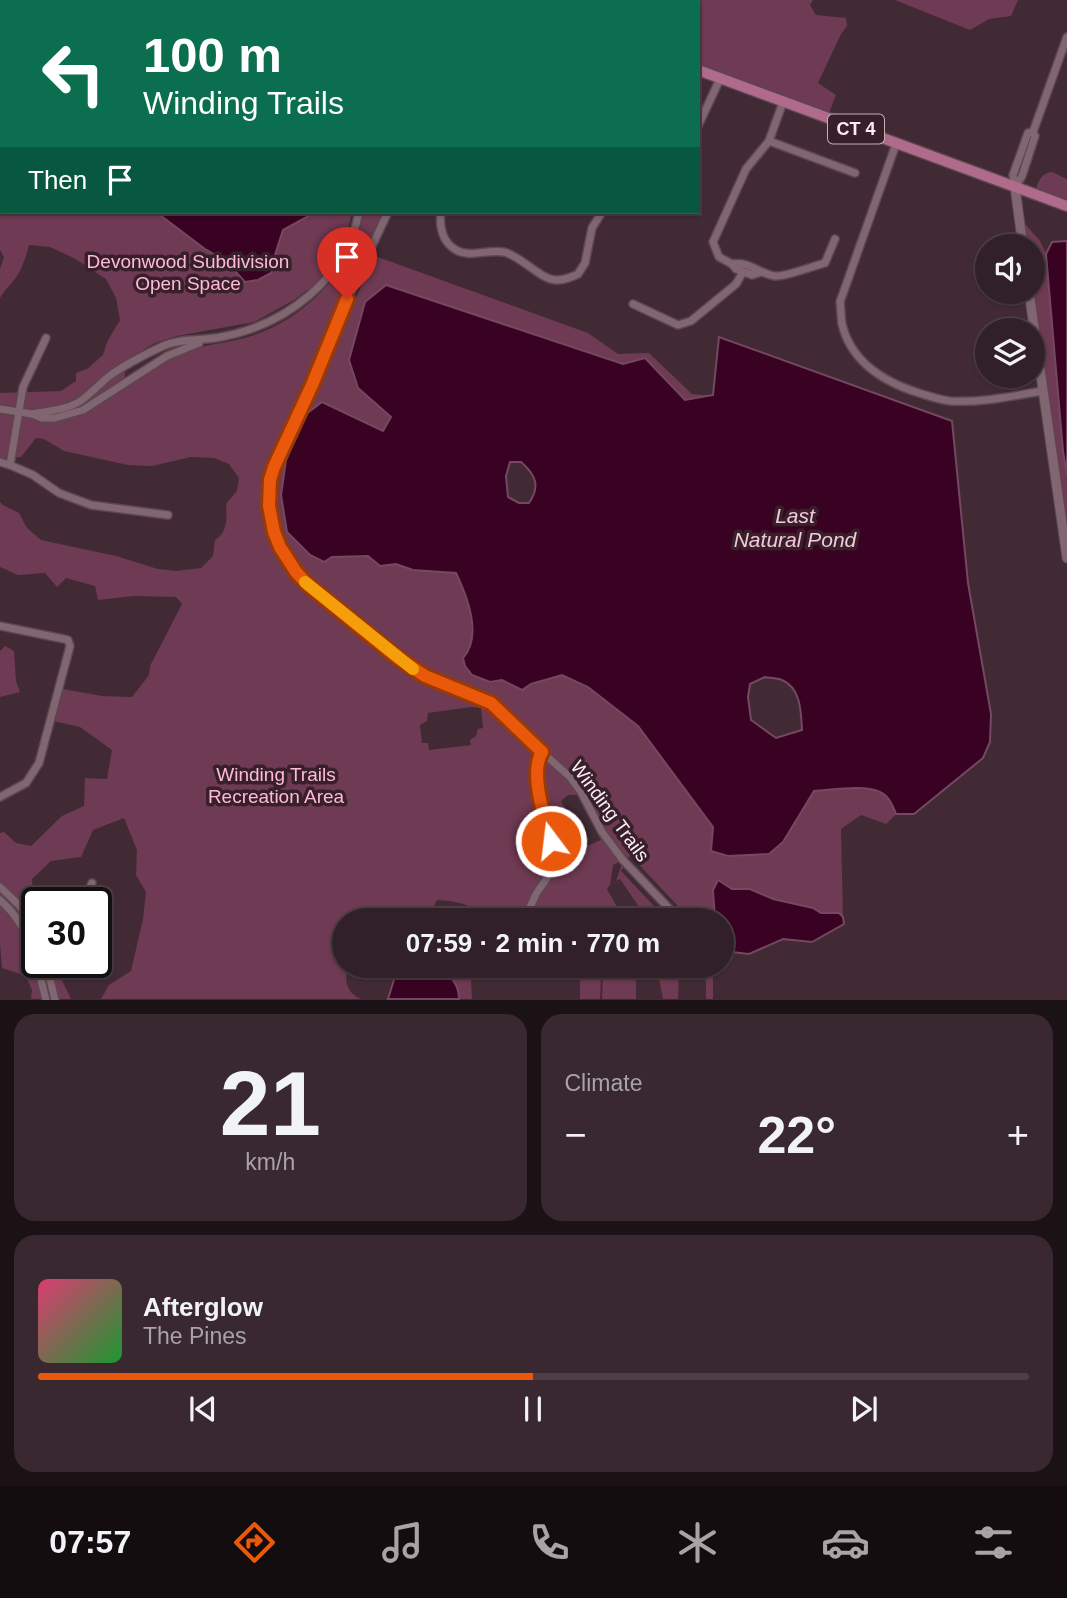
<!DOCTYPE html>
<meta charset="utf-8">
<style>
:root{--surface:#312027;--page:#39282f;--text:#f1f3f6;--muted:#a8a3a7;--line:#4c3e44;--accent:#ea580c}
body{margin:0;font-family:Helvetica,sans-serif;background:var(--page);color:var(--text);height:100vh;display:flex;flex-direction:column;font-size:26px;white-space:nowrap}
*{box-sizing:border-box;margin:0}
p{font-size:23px;color:var(--muted)}
.icon{flex:none;width:38px;height:38px;fill:none;stroke:currentColor;stroke-width:2;stroke-linecap:round;stroke-linejoin:round}
.map{position:relative;height:1000px;overflow:hidden}
.details{display:flex;flex-direction:column;gap:14px;padding:14px;background:#1b1215;flex:1}
.details>*{flex:none}
.guide{position:absolute;left:0px;top:0px;width:700px;height:214px;box-shadow:0 2px 5px #0004,0 0 0 2px var(--line);background:#0b6e4f;color:#fff;overflow:hidden}
.controls{position:absolute;left:975px;top:234px;display:grid;gap:14px}
.controls a{display:grid;place-items:center;width:70px;height:70px;border-radius:50%;background:var(--surface);box-shadow:0 2px 5px #0004,0 0 0 2px var(--line);font-size:35px}
.speed{position:absolute;left:21px;top:887px;display:flex;gap:14px;font-size:35px;font-weight:700;text-align:center}
.speed>*{display:grid;place-content:center;width:91px;height:91px;border-radius:50%;background:var(--surface);box-shadow:0 2px 5px #0004,0 0 0 2px var(--line);line-height:1}
.speed .limit{border:4px solid #111;border-radius:10px;background:#fff;color:#111}
.pin{position:absolute;display:grid;place-items:center;width:60px;height:60px;color:#fff;margin:-72px -30px;border-radius:50% 50% 50% 0;rotate:-45deg;box-shadow:0 0 7px #0007}
.pin .icon{rotate:45deg}
.me{position:absolute;width:77px;margin:-38px;rotate:345deg;stroke-linejoin:round;filter:drop-shadow(0 0 5px #0008)}
.turn{display:flex;align-items:center;gap:24px;height:147px;padding:0 28px;font-size:32px}
.turn .icon{width:91px;height:91px;stroke-width:2.5}
.turn b{display:block;font-size:49px;line-height:60px}
.then{display:flex;align-items:center;height:66px;padding:0 28px;background:#0003;gap:14px;font-size:26px}
.big{font-size:52px;font-weight:700;line-height:1.1}
.details .card{flex:1;display:flex;flex-direction:column;justify-content:center;gap:10px;min-width:0;padding:0 24px;border-radius:21px;background:var(--page)}
.details .dial{align-items:center;gap:0}
.dial b{font-size:91px;line-height:1}
.song{display:flex;align-items:center;gap:21px}
.cover{width:84px;height:84px;border-radius:10px;background:linear-gradient(135deg,hsl(340 70% 55%),hsl(130 70% 35%))}
.played{height:7px;border-radius:4px;background:linear-gradient(90deg,var(--accent) 50%,var(--line) 50%)}
.keys{display:flex;justify-content:space-around;direction:ltr}
.heat{display:flex;justify-content:space-between;align-items:center;font-size:38px;direction:ltr}
.details .tiles{flex:1;display:grid;gap:14px;grid-template-columns:1fr 1fr}
.card:last-child{grid-column:span 2}
.trip{position:absolute;left:332px;top:908px;width:402px;height:70px;border-radius:35px;background:var(--surface);box-shadow:0 2px 5px #0004,0 0 0 2px var(--line);font-weight:700;line-height:70px;text-align:center}
.dock{display:flex;height:112px;justify-content:space-around;align-items:center;background:#140d10;color:var(--muted)}
.dock .icon{width:49px;height:49px}
.dock .active{color:var(--accent)}
.dock b{font-size:32px;color:var(--text)}
.map>svg:first-child{display:block}
.green{fill:#6f3a53;fill-rule:evenodd}
.water{fill:#3a0222;stroke:#744861;stroke-width:2;fill-rule:evenodd}
.lines{fill:none;stroke-linecap:round;stroke-linejoin:round}
.minor-casing{stroke:#5a4750;stroke-width:10}
.tertiary-casing{stroke:#5a4750;stroke-width:11}
.primary-casing{stroke:#5a4750;stroke-width:13}
.minor{stroke:#816671;stroke-width:7}
.tertiary{stroke:#816671;stroke-width:9}
.primary{stroke:#b06a8b;stroke-width:10}
.route-casing{stroke:#983908;stroke-width:18}
.route{stroke:#ea580c;stroke-width:12}
.slow{stroke:#f59e0b;stroke-width:12}
.labels{text-anchor:middle;dominant-baseline:central;stroke-width:7;stroke-linejoin:round;paint-order:stroke}
.shield{fill:#37202a;stroke:#c2b0b7;stroke-width:2}
.shield-label{font-size:18px;font-weight:bold;fill:#fdedf3}
.park-label{font-size:19px;fill:#ffbad8;stroke:#37202a}
.street-label{font-size:19px;fill:#fdedf3;stroke:#37202a}
.water-label{font-size:21px;font-style:italic;fill:#f5c7da;stroke:#37202a}
</style>
<div class="map">
<svg width="1067" height="1000" viewBox="0 0 1067 1000">
<rect width="100%" height="100%" fill="#412a34"/>
<g class="green">
<path d="M0,0H74V2H2V212H352L346,238L332,263L315,284L294,300L254,322L177,336L155,343L126,360L124,388C148,373 173,355 201,347C216,343 233,342 248,337C305,320 352,270 364,212H387L264,482L277,485L283,459L375,256L588,333L618,354L649,353L692,394L713,396L685,400L645,358L623,364L359,388L392,416L383,431L322,402L305,415L286,460L281,495L332,557L368,556L380,566L396,564L413,570L456,573L469,603L472,631L470,650L490,682L502,680L522,690L531,684L562,675L588,687L638,726L713,827L783,842L813,791C832,790 863,784 880,792C889,796 893,806 896,814L886,824L861,815L841,829L843,917L839,913H821L813,908L773,899L750,889H732L718,880L713,890L715,920H691L631,856L613,865L610,885L607,889L618,909L629,920H475L476,910C464,902 451,901 437,900L427,920H345V966H348C344,981 346,992 361,999H101L109,985L131,971L143,919L146,892L136,875L137,850L124,818L93,830L81,857L51,861L32,879L34,913L37,916V962L63,963L61,978L71,999H31L32,990L26,976L2,968L0,944V833L4,832L16,843L31,846L62,816L84,806L85,778L107,779L112,750L80,727L53,721L63,689L102,696L132,697L149,675L150,666L182,604L176,597L133,596L98,600L95,586L66,578L57,587L45,573L18,575L0,567V502L3,505L19,513L27,528L41,540L116,556L158,569L176,571L201,568L213,556L215,540C228,532 227,518 226,504L237,491L239,478L229,464L214,458L191,457L152,466L128,465L64,451L44,439L36,438L21,457L4,458L0,463V393L61,391L76,381V373L87,369L103,355L107,342L120,320L116,298L106,279L74,258L50,247L29,245C26,256 22,270 15,279C9,286 5,290 0,298V269L4,257L0,250ZM471,707L481,708L483,728L478,729L476,736L470,740L471,745L429,750L428,743H422L420,725L427,721L428,713ZM568,795H577L601,840L587,846L561,801Z"/>
<path d="M503,0H813L810,5L816,15L846,18L847,26L841,34L818,83L836,95L827,118L698,70V2H504Z"/>
<path d="M895,0H1018L1011,16L989,19L970,30Z"/>
<path d="M1052,172L1067,179V206L1034,194C1038,183 1040,173 1052,172Z"/>
<path d="M1019,217L1040,241L1046,254L1063,451L1067,475V558L1032,292V247H1023Z"/>
<path d="M5,646L14,651L16,681L20,692L0,697V651Z"/>
<path d="M622,864L624,866L621,871L667,920H654L640,908L620,879L616,881Z"/>
<path d="M461,966H480L471,979L472,999H459V994L454,981Z"/>
<path d="M659,966H713V999H706C706,971 708,971 679,973L678,999H663L658,973Z"/>
<path d="M580,973H595V976H601L600,999H580Z"/>
<path d="M603,973L636,974V999H602Z"/>
</g>
<g class="water">
<path d="M156,212H316L283,230L274,258V268L271,273L258,280L245,282L226,261L205,249Z"/>
<path d="M1067,241V475L1063,451L1046,254L1052,242Z"/>
<path d="M386,285L623,364L645,358L685,400L713,395L719,337L952,421L968,583L991,714L990,742L983,758L914,814H896C893,806 889,796 880,792C864,784 832,790 814,791L783,842L769,854L728,856L711,851L713,827L638,726L588,687L562,675L531,684L522,690L502,680L490,682L472,675L465,666L463,658C483,636 467,596 456,573L413,570L396,564L380,566L368,556L332,557L324,562L310,555L287,532L281,495L286,460L305,415L322,402L383,431L391,417L358,388L349,360L365,302ZM510,462H521C535,474 541,486 529,503H519L508,497L506,476ZM765,677C770,678 777,678 782,680C801,688 801,712 802,730L776,738L751,720L748,697L750,684Z"/>
<path d="M718,880L732,889H750L773,899L813,908L821,913H839L843,917L844,924L812,942L783,939L749,954L723,951V920H715L713,890Z"/>
<path d="M437,967C450,974 459,984 459,999H388L397,970Z"/>
</g>
<g class="lines">
<defs>
<g id="minor">
<path d="M319,0L320,2"/>
<path d="M302,2L303,0"/>
<path d="M698,126L720,79"/>
<path d="M769,141L855,173"/>
<path d="M896,144L840,302C841,309 841,317 842,324C851,362 884,382 919,393C929,396 940,400 950,401C980,403 1013,396 1042,391"/>
<path d="M1015,186L1013,175L1028,133L1033,132"/>
<path d="M1015,187L1022,176L1035,136L1033,132L1067,37"/>
<path d="M388,212L356,280L312,385L273,467C262,512 277,552 307,585L410,667L435,680L486,701L496,707L542,752L570,777L581,792L602,832L622,859L680,920"/>
<path d="M441,212C439,226 442,242 456,250C470,258 488,249 504,252C523,257 540,280 557,280C564,280 572,277 578,274L585,263L592,228L602,212"/>
<path d="M732,264C750,261 759,274 775,276C786,277 813,266 825,263L835,239"/>
<path d="M762,272L752,275L736,269L732,264L719,257L713,242L746,169L769,141L783,102"/>
<path d="M633,304L678,325L691,321L736,284L743,272"/>
<path d="M0,409L32,414L42,418H55L83,410L167,356L199,343"/>
<path d="M32,414C48,411 65,410 79,402C91,394 100,383 112,374C128,363 146,354 163,346C181,338 202,341 221,337C286,325 346,279 359,212"/>
<path d="M0,462L10,465L33,475L59,493L91,505L168,515"/>
<path d="M10,465L23,387L46,338"/>
<path d="M0,626L64,639L68,640L70,646L39,763L26,783L0,797"/>
<path d="M0,887L20,906L37,936"/>
<path d="M0,900C31,927 36,961 46,1000"/>
<path d="M84,903L92,883"/>
<path d="M524,920C528,912 532,903 536,894C544,881 556,870 555,853C548,830 529,773 542,752"/>
<path d="M46,962L55,1000"/>
<path d="M535,966L544,969L548,966"/>
</g>
<g id="tertiary">
<path d="M1015,187L1023,247"/>
<path d="M1029,292L1067,558"/>
</g>
<g id="primary">
<path d="M600,0L601,2"/>
<path d="M698,70L1067,206"/>
</g>
</defs>
<use href="#minor" class="minor-casing"/>
<use href="#tertiary" class="tertiary-casing"/>
<use href="#primary" class="primary-casing"/>
<use href="#minor" class="minor"/>
<use href="#tertiary" class="tertiary"/>
<use href="#primary" class="primary"/>
</g>
<g class="lines">
<defs>
<path id="route" d="M347,299L312,385L274,467L270,480L269,506L274,532L280,547L296,572L307,584L398,658L425,676L491,703L542,752C529,773 545,819 551,841"/>
</defs>
<use href="#route" class="route-casing"/>
<use href="#route" class="route"/>
<path class="slow" d="M305,582L413,669"/>
</g>
<g class="labels">
<rect class="shield" x="828" y="114.5" width="56" height="29" rx="5"/>
<g class="shield-label">
<text x="856" y="129">CT 4</text>
</g>
<g class="park-label">
<text x="188" y="261">Devonwood Subdivision<tspan x="188" dy="22">Open Space</tspan></text>
<text x="276" y="774">Winding Trails<tspan x="276" dy="22">Recreation Area</tspan></text>
</g>
<g class="street-label">
<text transform="translate(610 811) rotate(54)">Winding Trails</text>
</g>
<g class="water-label">
<text x="795" y="515">Last<tspan x="795" dy="24">Natural Pond</tspan></text>
</g>
</g>
</svg>
<div class="controls">
<a><svg class="icon" aria-label="sound" viewBox="0 0 24 24"><path d="M4 9h4l5-4v14l-5-4H4zM17 9q2 3 0 6"/></svg></a>
<a><svg class="icon" aria-label="layers" viewBox="0 0 24 24"><path d="M12 4l9 5-9 5-9-5zM3 14l9 5 9-5"/></svg></a>
</div>
<div class="speed"><div class="limit">30</div></div>
<div class="pin" style="left:347px;top:299px;background:#d93025"><svg class="icon" aria-label="arrive" viewBox="0 0 24 24"><path d="M6 21V4h12l-3 4 3 4H6"/></svg></div>
<svg class="me" style="left:551px;top:841px" viewBox="-20 -20 40 40"><circle r="17" fill="#ea580c" stroke="#fff" stroke-width="3"/><path d="M0-11L8 9 0 5-8 9z" fill="#fff"/></svg>
<div class="trip">07:59 · 2 min · 770 m</div>
<div class="guide">
<div class="turn"><svg class="icon" aria-label="left" viewBox="0 0 24 24"><path d="M17 20v-9H6M10 6l-5 5 5 5"/></svg><div><b>100 m</b>Winding Trails</div></div>
<div class="then">Then<svg class="icon" aria-label="arrive" viewBox="0 0 24 24"><path d="M6 21V4h12l-3 4 3 4H6"/></svg></div>
</div>
</div>
<section class="details">
<div class="tiles">
<div class="card dial"><b>21</b><p>km/h</p></div>
<div class="card"><p>Climate</p>
<div class="heat"><a>−</a><b class="big">22°</b><a>+</a></div>
</div>
<div class="card">
<div class="song"><i class="cover"></i><div><b>Afterglow</b><p>The Pines</p></div></div>
<div class="played"></div>
<div class="keys"><svg class="icon" aria-label="previous" viewBox="0 0 24 24"><path d="M18 5L8 12l10 7zM5 5v14"/></svg><svg class="icon" aria-label="pause" viewBox="0 0 24 24"><path d="M8 5v14M16 5v14"/></svg><svg class="icon" aria-label="next" viewBox="0 0 24 24"><path d="M6 5l10 7-10 7zM19 5v14"/></svg></div>
</div>
</div>
</section>
<nav class="dock">
<b>07:57</b>
<svg class="icon active" aria-label="directions" viewBox="0 0 24 24"><path d="M12 3l9 9-9 9-9-9zM9 14v-3h6M13 9l2 2-2 2"/></svg>
<svg class="icon" aria-label="music" viewBox="0 0 24 24"><path d="M9 18V5l10-2v13"/><circle cx="6" cy="18" r="3"/><circle cx="16" cy="16" r="3"/></svg>
<svg class="icon" aria-label="phone" viewBox="0 0 24 24"><path d="M5 4h4l2 5-3 2q2 4 5 5l2-3 5 2v4C11 20 4 13 5 4z"/></svg>
<svg class="icon" aria-label="climate" viewBox="0 0 24 24"><path d="M12 3v18M4 7l16 10M4 17L20 7"/></svg>
<svg class="icon" aria-label="car" viewBox="0 0 24 24"><path d="M5 17H2v-5l4-1 3-4h7l3 4 3 1v5h-3M9 17h6M6 11h13"/><circle cx="7" cy="17" r="2"/><circle cx="17" cy="17" r="2"/></svg>
<svg class="icon" aria-label="filters" viewBox="0 0 24 24"><path d="M4 7h16M4 17h16"/><circle cx="9" cy="7" r="2"/><circle cx="15" cy="17" r="2"/></svg>
</nav>
